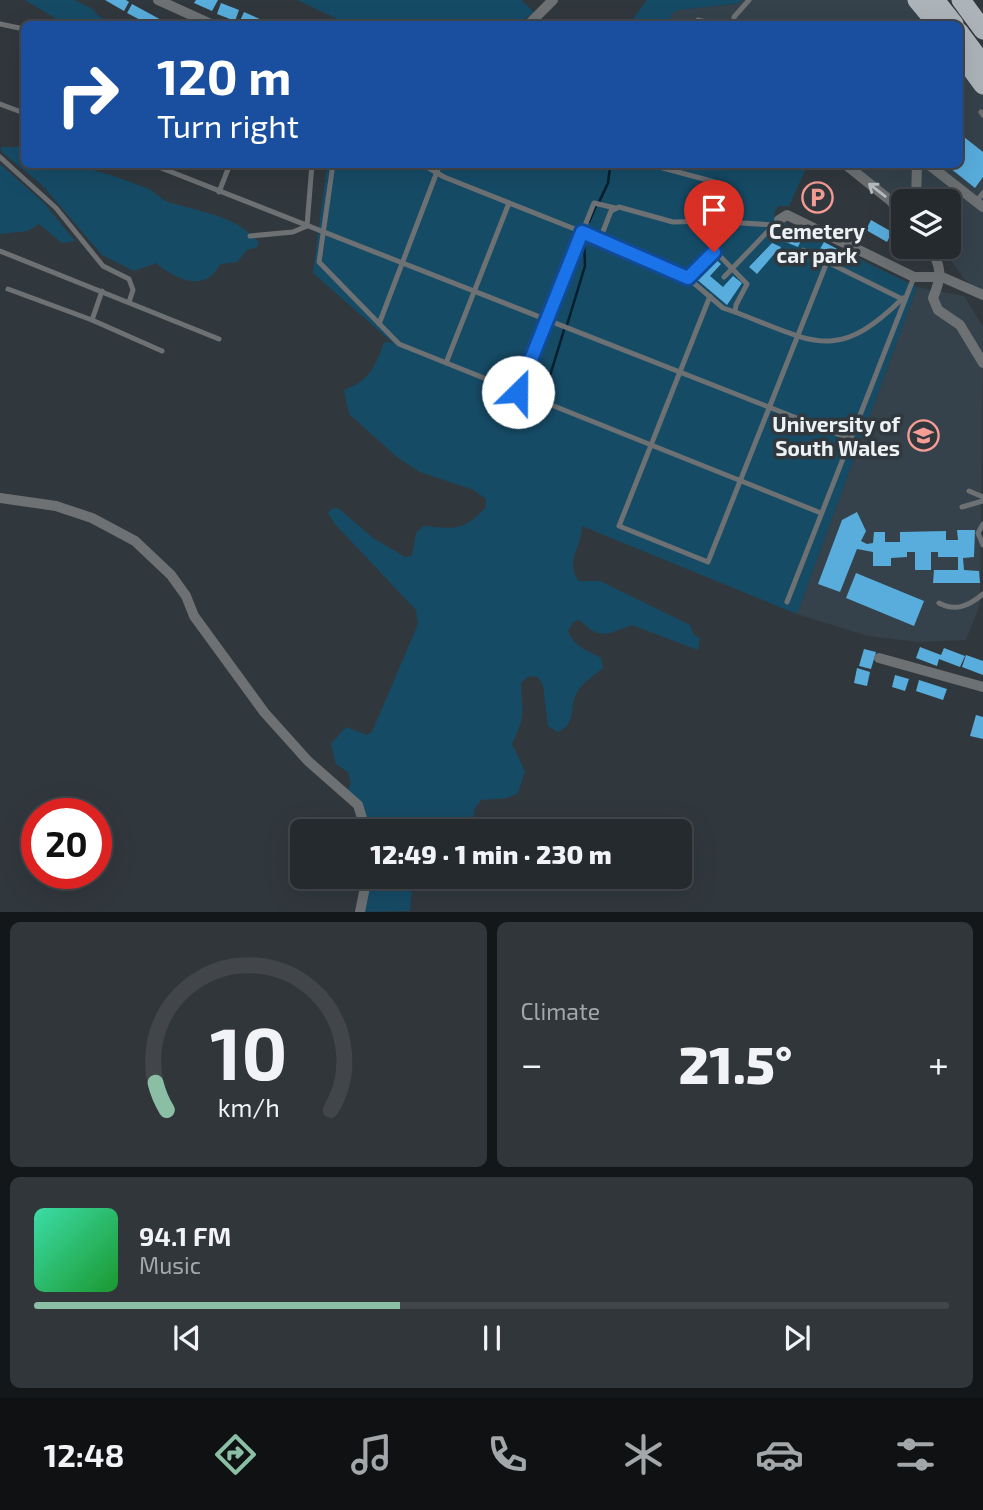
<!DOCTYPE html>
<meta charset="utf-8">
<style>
:root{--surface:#252a2e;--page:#31363a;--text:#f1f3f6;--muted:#a3a7aa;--line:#42464a;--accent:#8abfa5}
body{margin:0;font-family:"Exo 2",sans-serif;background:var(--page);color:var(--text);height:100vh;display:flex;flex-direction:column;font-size:26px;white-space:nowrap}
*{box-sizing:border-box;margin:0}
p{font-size:23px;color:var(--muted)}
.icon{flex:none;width:38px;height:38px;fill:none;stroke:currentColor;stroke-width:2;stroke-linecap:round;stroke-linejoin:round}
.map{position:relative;height:912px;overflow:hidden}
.side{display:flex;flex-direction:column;gap:10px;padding:10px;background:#141719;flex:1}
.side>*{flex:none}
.top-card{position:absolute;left:21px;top:21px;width:942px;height:147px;border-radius:10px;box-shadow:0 7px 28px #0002,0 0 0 2px var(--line);background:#1a4fa0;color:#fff;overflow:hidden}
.tools{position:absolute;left:891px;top:189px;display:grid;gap:14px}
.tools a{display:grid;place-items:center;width:70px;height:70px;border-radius:10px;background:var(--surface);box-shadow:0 7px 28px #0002,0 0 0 2px var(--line);font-size:35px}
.speed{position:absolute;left:21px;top:798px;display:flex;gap:14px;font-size:35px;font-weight:700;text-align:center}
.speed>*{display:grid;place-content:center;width:91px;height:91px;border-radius:50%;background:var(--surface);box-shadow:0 7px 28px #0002,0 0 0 2px var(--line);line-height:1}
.speed .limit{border:10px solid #d22;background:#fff;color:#111}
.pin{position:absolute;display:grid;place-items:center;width:60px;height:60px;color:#fff;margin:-72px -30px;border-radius:50% 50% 50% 0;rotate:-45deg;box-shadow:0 0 7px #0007}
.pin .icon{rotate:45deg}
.me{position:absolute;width:77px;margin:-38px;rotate:23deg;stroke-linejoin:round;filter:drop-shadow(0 0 5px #0008)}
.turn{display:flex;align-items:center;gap:24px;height:147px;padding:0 21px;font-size:32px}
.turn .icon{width:91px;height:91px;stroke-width:2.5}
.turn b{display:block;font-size:49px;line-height:60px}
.big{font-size:52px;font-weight:800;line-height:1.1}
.side .card{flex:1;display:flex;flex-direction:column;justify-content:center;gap:10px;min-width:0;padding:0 24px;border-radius:10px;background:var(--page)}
.side .dial{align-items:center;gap:0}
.dial svg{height:182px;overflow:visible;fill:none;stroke:var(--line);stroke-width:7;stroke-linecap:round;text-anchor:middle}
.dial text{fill:var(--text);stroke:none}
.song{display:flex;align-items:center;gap:21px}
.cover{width:84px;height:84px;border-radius:10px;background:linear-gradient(135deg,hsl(160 70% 55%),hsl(130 70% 35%))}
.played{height:7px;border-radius:4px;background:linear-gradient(90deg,var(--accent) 40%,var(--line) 40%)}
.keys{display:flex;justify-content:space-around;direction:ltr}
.heat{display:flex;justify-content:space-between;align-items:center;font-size:38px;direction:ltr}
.side .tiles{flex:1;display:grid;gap:10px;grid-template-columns:1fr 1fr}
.card:last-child{grid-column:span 2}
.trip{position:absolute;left:290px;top:819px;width:402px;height:70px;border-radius:10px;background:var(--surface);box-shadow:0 7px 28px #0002,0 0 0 2px var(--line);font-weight:800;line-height:70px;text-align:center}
.tab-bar{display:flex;height:112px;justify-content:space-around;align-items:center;background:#0f1112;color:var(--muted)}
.tab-bar .icon{width:49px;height:49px}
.tab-bar .on{color:var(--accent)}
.tab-bar b{font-size:32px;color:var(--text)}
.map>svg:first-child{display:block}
.built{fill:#35424b}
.green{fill:#164b66}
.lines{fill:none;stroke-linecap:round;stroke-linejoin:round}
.stream{stroke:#031e2d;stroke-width:2.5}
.building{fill:#58addc}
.service{stroke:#6d7173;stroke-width:5}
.minor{stroke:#6d7173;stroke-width:10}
.trunk{stroke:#acb4ba;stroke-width:19}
.oneway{stroke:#b9bec0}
.route-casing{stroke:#114b97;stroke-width:18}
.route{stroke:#1a73e8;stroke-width:12}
.labels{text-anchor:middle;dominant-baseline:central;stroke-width:7;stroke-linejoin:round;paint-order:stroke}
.poi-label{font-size:21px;font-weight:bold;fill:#ecf1f4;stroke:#31383d}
</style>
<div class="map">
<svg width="983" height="912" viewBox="0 0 983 912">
<rect width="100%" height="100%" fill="#31383d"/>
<g class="built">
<path d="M744,0H913L931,24H670L671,14L678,10L735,4Z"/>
<path d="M959,61L983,93V291L966,281L941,247H948V201H903V206L851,165L959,164Z"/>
<path d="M917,287L964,296L983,327L980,604L966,640L919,642L868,636L797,614Z"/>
</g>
<g class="green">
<path d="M25,0H74L91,8L100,17L125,24H65Z"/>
<path d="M297,0H521L534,12L518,24H348Z"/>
<path d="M647,0H744L735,4L678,10L671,14L670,24H629Z"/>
<path d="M3,147H24V164C78,165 96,168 146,188C155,191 160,199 168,202C200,212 238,216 259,243L256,248L248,249L237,262L220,264C206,294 175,279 156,263L134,271L102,255L43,186L3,153L0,149Z"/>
<path d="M0,164L44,203L75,241L62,243L39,224L28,231L0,234Z"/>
<path d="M808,164L789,206H778L774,213L775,218L917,287L797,614L582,526C582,548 564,560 579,581H600L690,625L694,635L700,638L698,650L632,625C607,634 600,641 580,620L573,622L568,631C576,649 586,649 601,658L603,668C594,675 582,683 577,692C568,708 578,722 558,732L548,726L543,685L538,677L529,676L521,683C522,715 526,714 512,744L525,771L518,793L507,798L481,800L475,808L472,826L464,831H366L346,794L351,783L348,772L336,764L331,744L346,727L367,735L372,732L418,624L416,610L334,523L328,513L331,509L338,508L373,538L405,557L412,556L416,533L423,526C453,528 463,533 486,507V499L474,490L420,472L397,457L349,414L344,390C369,381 376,366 384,342L393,343L313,273L327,165Z"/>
<path d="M367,877H413L410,911L360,912Z"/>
</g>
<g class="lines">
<g class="stream">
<path d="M599,202L608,183L610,167"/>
<path d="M589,222L596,206"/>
<path d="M567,325L585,266L584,235"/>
<path d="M544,395L564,330"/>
</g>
</g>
<g class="building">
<path d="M105,0H126L129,2L124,11Z"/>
<path d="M196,0H218L212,11L194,3Z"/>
<path d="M221,3L239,10L235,21L217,14Z"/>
<path d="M132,4L165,22L164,24H148L127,13Z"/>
<path d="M244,12L262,20L260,24L239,23Z"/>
<path d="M959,133L983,152V177L975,188L945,164H959Z"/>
<path d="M871,220L892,232L887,242L866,230Z"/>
<path d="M789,228L804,234L798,247L783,241Z"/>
<path d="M824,242L843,252L837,264L817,254Z"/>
<path d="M772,243L781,247L778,254L775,253L757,274L749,267Z"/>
<path d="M712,256L721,264L710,276L723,287L733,276L742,283L727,305L694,277Z"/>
<path d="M857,512L866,531L861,541L867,544L873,543L874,532H885V542H900V532L946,531V540H958L957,530H975L974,557L963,558L964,570L979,571L980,583H933L934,570H958V557H938V552H931V570H915V552H907V557L891,558V566H873V552L857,549L840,592L818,584L842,520Z"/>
<path d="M856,573L924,601L914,626L846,598Z"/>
<path d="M920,647L941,655L944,648L965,656L960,667L939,659L937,666L916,658Z"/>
<path d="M864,649L876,652L871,669L859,666Z"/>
<path d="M966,655L983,661V675L962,667Z"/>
<path d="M857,668L870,672L867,686L854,683Z"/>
<path d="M895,675L909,679L905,691L892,687Z"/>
<path d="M919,680L947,689L943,700L916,691Z"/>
<path d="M976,715L983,717V739L970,736Z"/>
</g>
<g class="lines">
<g class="service">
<path d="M698,20L714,24"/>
<path d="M0,24L24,29"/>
<path d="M734,24V17L749,0"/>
<path d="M0,104L24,113"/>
<path d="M981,112L983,115"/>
<path d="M0,157L56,208L103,266L129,279L133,290L129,302"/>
<path d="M151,164L850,439"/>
<path d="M333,164L319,262L399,344L821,513"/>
<path d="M422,164L444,177L600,239"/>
<path d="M648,164L726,185"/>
<path d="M219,192L230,164"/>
<path d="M976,202L983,193"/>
<path d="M307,226L312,164"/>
<path d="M250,236L293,232L307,226"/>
<path d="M803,250L902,299"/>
<path d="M0,251L219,339"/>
<path d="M724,277L774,225"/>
<path d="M688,278L710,253H717L747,284L736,305L735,312C814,342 836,364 903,298"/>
<path d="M8,289L92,320L162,351"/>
<path d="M710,296L619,526L708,562L827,262"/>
<path d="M735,312L723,308L688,278L600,239L611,211L619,207L673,222L710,221L774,225"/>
<path d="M92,320L102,291"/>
<path d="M379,324L440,164"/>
<path d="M446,363L509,203"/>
<path d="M518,392L594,203L615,208"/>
<path d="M969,491L983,497"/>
<path d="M962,507L983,501"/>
<path d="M983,524L978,533L983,545"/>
<path d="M787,602L914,277"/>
<path d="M939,603C955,612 969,606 983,594"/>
</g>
<g class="minor">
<path d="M158,0L211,24"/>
<path d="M529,24L553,0"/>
<path d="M845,164L891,201L903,219"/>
<path d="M928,164L983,207"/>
<path d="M916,201L917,164"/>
<path d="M779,220L787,215L914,277H942L983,295"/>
<path d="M929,247C942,266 942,277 933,298L938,310L960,325L983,363"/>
<path d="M0,498L56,506L92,518L135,541L171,575L186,596L194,616L264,712L308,761L358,805L366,831"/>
<path d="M879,658L983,687"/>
<path d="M360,912L367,877"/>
</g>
<g class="trunk">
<path d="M917,0L937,24"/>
<path d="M935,0L954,24"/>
<path d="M961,0L983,30"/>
<path d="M959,32L983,64"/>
<path d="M961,55L983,85"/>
</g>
</g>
<defs><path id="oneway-shaft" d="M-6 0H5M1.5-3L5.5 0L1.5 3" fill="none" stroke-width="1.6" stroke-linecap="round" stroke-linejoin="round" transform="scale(1.75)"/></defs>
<use class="oneway" href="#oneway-shaft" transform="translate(877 190) rotate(-142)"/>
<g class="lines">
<defs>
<path id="route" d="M518,392L582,232L688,278L714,252"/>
</defs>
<use href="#route" class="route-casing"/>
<use href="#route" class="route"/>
</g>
<defs>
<symbol id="parking-ring" viewBox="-11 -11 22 22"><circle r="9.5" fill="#31383d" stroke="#f59c94" stroke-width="1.5"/><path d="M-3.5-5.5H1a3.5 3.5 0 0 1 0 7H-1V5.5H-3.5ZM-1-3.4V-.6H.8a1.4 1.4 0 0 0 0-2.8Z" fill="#f59c94"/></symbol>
<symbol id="university-ring" viewBox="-11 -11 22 22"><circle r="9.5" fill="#31383d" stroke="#f59c94" stroke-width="1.5"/><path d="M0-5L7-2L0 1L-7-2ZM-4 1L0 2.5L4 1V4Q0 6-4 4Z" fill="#f59c94"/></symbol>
</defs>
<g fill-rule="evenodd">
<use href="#parking-ring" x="800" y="180" width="35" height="35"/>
<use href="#university-ring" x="906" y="418" width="35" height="35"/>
</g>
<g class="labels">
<g class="poi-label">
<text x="817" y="230">Cemetery<tspan x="817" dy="24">car park</tspan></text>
<text x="900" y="423" text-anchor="end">University of<tspan x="900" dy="24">South Wales</tspan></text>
</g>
</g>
</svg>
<div class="tools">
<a><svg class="icon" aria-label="layers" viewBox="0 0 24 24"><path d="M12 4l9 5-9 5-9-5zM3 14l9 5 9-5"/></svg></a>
</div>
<div class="speed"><div class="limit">20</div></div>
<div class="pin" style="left:714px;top:252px;background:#d93025"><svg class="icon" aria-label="arrive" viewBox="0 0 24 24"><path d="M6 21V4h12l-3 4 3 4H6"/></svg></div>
<svg class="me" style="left:518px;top:392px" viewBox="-20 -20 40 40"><circle r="19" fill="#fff"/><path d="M0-13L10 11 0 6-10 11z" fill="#1a73e8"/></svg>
<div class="trip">12:49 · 1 min · 230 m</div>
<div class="top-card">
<div class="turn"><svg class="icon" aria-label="right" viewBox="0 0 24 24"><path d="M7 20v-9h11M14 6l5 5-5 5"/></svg><div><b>120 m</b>Turn right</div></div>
</div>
</div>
<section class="side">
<div class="tiles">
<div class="card dial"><svg viewBox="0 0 100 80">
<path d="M14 69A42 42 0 1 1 86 69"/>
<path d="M14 69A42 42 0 0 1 9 57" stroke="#8abfa5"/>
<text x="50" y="56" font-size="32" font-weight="700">10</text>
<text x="50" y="72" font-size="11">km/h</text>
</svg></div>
<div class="card"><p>Climate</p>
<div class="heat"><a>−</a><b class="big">21.5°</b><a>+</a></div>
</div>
<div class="card">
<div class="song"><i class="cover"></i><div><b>94.1 FM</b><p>Music</p></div></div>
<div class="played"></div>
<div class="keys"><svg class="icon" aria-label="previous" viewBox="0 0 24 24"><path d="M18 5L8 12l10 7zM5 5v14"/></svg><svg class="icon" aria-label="pause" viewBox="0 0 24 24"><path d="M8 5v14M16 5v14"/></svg><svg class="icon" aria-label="next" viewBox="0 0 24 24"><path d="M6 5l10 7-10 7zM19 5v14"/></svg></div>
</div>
</div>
</section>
<nav class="tab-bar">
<b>12:48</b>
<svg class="icon on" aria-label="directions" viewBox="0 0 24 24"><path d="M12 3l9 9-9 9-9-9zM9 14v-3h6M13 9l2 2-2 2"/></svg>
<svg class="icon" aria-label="music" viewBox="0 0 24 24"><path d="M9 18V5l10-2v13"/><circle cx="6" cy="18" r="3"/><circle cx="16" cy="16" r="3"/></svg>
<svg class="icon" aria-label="phone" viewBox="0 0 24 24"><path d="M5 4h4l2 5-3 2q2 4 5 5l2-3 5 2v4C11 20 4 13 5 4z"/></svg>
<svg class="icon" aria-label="climate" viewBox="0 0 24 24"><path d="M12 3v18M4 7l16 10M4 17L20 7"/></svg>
<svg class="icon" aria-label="car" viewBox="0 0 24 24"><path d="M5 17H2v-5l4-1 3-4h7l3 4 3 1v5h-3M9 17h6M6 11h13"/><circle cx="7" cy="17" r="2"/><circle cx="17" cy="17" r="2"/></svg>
<svg class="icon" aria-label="filters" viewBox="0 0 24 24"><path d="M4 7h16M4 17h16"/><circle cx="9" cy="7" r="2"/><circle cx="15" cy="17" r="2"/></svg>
</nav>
